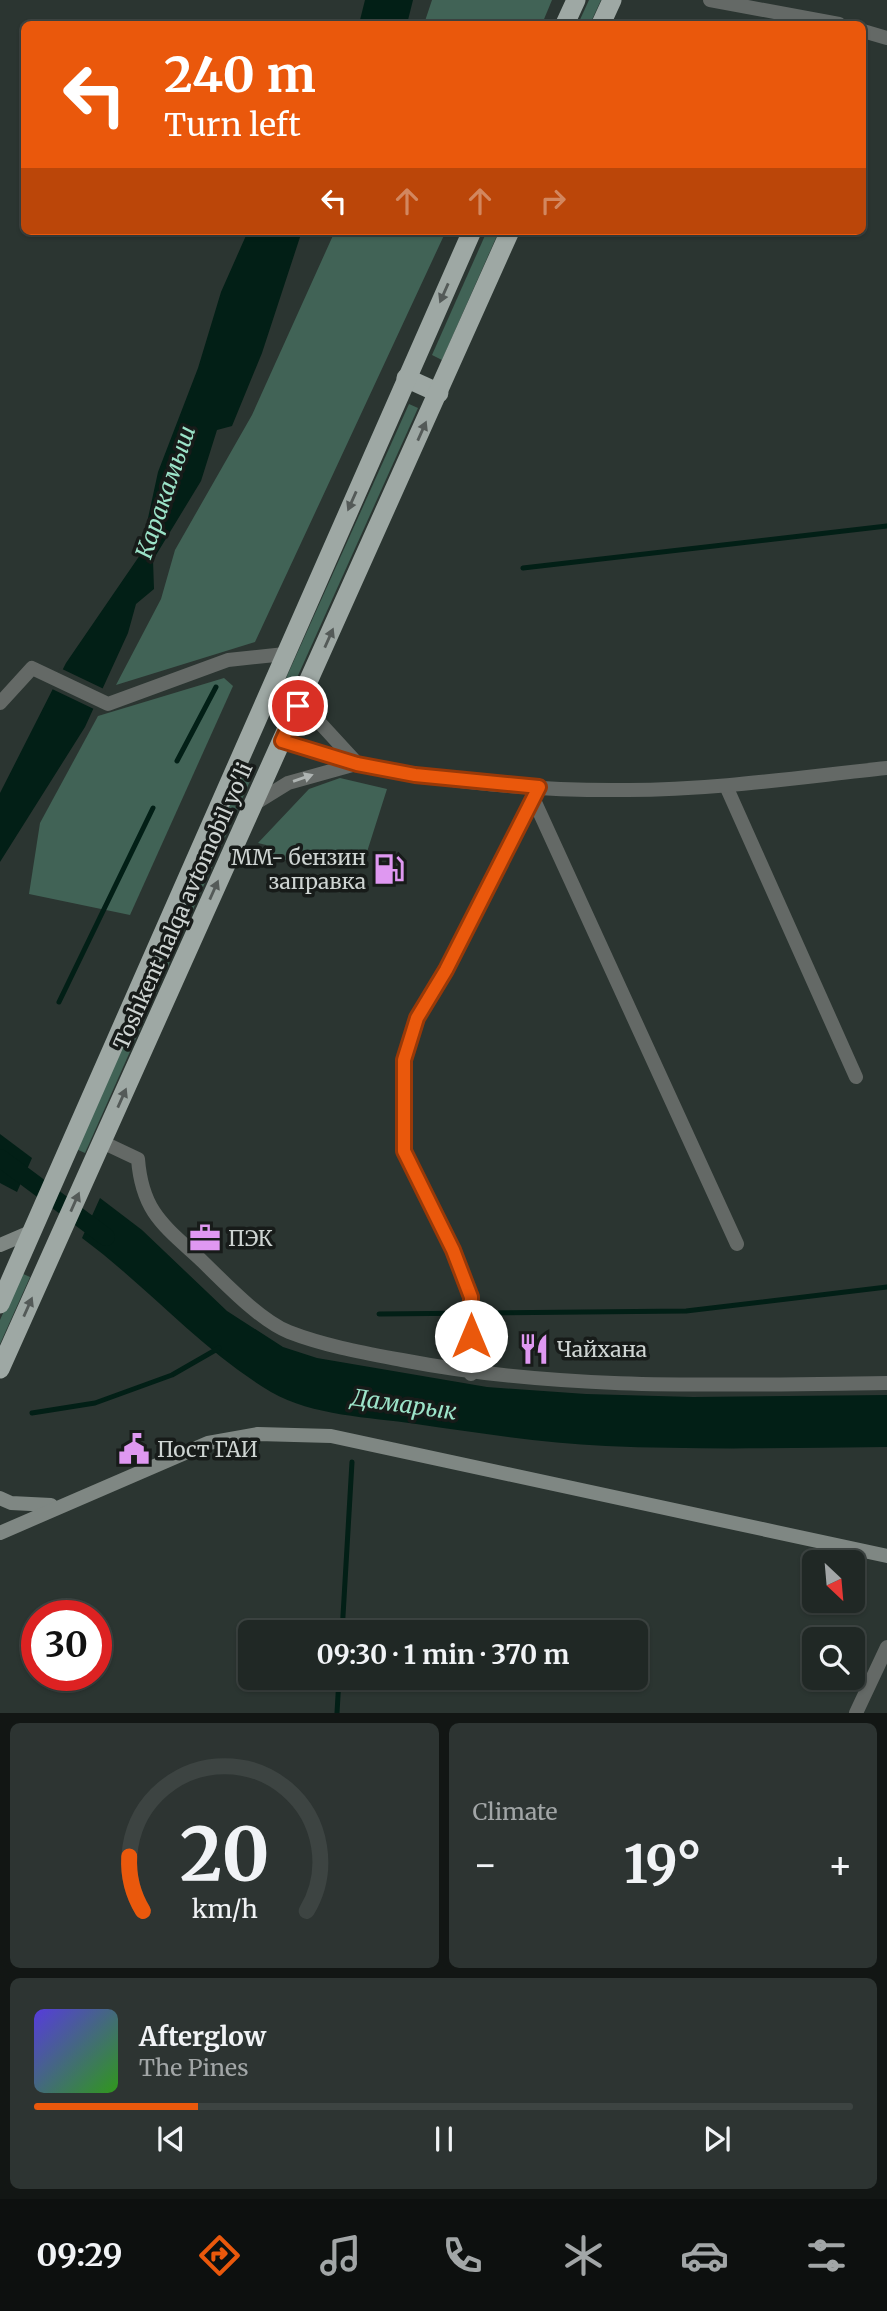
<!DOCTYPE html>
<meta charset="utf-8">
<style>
:root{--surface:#202825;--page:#2d3432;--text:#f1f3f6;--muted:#a2a6a7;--line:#3d4442;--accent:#ea580c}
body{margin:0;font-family:Merriweather,serif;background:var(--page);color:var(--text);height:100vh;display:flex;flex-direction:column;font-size:26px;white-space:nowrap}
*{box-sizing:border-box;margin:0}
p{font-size:23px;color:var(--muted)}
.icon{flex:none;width:38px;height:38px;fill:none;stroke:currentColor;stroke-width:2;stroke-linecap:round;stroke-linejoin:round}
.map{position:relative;height:1713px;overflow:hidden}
.panel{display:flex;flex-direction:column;gap:10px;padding:10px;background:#121614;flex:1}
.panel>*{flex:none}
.banner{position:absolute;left:21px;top:21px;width:845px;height:214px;border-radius:10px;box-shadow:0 2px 5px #0004,0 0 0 2px var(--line);background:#ea580c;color:#fff;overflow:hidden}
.needle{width:46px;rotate:154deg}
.buttons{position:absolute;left:802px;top:1550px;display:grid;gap:14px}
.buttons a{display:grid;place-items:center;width:63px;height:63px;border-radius:10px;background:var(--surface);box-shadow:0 2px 5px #0004,0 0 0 2px var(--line);font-size:35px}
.speed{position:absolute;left:21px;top:1600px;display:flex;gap:14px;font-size:35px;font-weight:700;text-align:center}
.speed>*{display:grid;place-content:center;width:91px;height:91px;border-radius:50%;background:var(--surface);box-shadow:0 2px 5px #0004,0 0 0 2px var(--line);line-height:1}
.speed .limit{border:10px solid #d22;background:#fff;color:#111}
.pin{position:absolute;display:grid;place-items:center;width:60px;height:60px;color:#fff;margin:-30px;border:4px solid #fff;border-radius:50%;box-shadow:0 2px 7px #0007}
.me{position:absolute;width:77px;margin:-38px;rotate:0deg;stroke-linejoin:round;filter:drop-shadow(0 0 5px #0008)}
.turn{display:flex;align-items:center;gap:24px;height:147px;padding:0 28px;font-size:32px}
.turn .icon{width:91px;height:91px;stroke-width:2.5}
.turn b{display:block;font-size:49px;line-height:60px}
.lanes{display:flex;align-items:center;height:66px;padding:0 28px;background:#0003;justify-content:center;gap:35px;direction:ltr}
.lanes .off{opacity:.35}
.big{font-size:52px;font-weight:700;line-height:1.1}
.panel .card{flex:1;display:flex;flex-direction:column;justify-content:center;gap:10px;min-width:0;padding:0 24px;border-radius:10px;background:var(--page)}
.panel .dial{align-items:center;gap:0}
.dial svg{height:182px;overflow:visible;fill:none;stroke:var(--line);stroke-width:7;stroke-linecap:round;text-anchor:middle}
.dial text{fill:var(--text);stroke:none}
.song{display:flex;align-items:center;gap:21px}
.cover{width:84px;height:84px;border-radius:10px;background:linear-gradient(135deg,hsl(250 70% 55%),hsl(110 70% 35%))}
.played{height:7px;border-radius:4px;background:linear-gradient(90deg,var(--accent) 20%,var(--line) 20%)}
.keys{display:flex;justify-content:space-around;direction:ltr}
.heat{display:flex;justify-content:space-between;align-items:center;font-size:38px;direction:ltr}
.panel .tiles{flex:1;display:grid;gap:10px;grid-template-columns:1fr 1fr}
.card:last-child{grid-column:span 2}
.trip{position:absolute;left:238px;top:1620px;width:410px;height:70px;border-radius:10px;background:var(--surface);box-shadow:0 2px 5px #0004,0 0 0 2px var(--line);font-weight:700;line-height:70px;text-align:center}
.menu{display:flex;height:112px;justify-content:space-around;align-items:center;background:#0d100f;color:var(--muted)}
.menu .icon{width:49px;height:49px}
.menu .on{color:var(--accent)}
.menu b{font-size:32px;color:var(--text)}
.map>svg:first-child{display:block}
.green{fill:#416356}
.water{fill:#021f16}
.pier{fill:#2b3531}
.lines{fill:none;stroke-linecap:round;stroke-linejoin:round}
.stream{stroke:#021f16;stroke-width:5}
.canal{stroke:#021f16;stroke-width:18}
.minor{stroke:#646966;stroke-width:14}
.tertiary{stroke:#646966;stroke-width:14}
.secondary{stroke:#7f8783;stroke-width:14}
.trunk{stroke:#9ea8a4;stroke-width:19}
.oneway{fill:#545a58}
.oneway2{fill:#aeb4b2}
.route-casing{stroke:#983908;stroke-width:18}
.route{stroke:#ea580c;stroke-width:12}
.labels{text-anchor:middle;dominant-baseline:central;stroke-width:7;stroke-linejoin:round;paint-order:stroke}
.poi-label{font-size:21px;fill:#ced4d2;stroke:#171b19;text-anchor:start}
.street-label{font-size:21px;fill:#ced4d2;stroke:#171b19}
.water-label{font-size:23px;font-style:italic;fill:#9ce4c9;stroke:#171b19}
</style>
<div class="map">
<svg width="887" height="1713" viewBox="0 0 887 1713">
<rect width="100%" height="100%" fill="#2b3531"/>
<g class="green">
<path d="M432,0H552L542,24H424Z"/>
<path d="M589,0H601L590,24H578Z"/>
<path d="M335,231H446L255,642L116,685L161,599L175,550L252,415Z"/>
<path d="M487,231H499L442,360L432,355Z"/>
<path d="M409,404L418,408L283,709L274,705Z"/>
<path d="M224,678L233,686L130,915L29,894L40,823L98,716Z"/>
<path d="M240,777L250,781L85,1153L76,1149Z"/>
<path d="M340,778L387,789L366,855L352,859L274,860L266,845L258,843L309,789Z"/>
<path d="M21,1273L30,1277L0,1344V1320Z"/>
</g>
<g class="water">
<path d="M365,0H413L407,24H359Z"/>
<path d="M248,231H302L262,353L232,426L217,430L201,481L153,560L154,589L136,604L128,633L85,727L0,862V793L66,663L140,555L158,472L198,368L221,292Z"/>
<path d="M0,1134L32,1158L17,1192L0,1183Z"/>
<path d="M100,1198L142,1230L227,1311L283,1347L317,1358L487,1387L586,1394L693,1397L887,1395V1447C793,1448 699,1450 606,1446C542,1443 479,1433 416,1424C369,1417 313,1416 271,1392C201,1350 147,1286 82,1238Z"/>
</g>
<path class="pier" d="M60,668L106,690L96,710L50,688Z"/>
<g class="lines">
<g class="stream">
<path d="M523,568L887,526"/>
<path d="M177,761L216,687"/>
<path d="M59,1002L153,808"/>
<path d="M379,1314L686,1311L887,1287"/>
<path d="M32,1413L95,1403L172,1375L219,1348"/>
<path d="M342,1633L352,1462"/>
<path d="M337,1713L339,1678"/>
</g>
<path class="canal" d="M0,1158L106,1237"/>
<g class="minor">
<path d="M710,0L839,24"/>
<path d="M863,31L887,38"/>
<path d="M0,703L32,668L108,704L228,660L285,654"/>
<path d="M726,786L856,1077"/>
<path d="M533,798L737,1244"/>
<path d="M102,1142L138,1159C142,1211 163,1225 199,1258C223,1281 259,1320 289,1332C325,1346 365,1353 402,1360C562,1391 725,1385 887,1383"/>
<path d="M471,1374V1297L453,1250L404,1151V1060L417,1018L446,970L539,787"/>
<path d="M856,1713L887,1647"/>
</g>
<g class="tertiary">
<path d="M306,688L320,723L354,760"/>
<path d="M282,741C307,749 333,758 359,764C443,783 541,791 628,790C714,790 801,777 887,768"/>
<path d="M254,804L288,783L356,764"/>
</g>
<g class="secondary">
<path d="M0,1245L33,1231"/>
<path d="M0,1498L11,1503L51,1505"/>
<path d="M0,1533L208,1443L258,1434L331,1436L887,1556"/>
</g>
<g class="trunk">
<path d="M565,24L576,0"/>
<path d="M601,24L612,0"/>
<path d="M406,378L439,393"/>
<path d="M0,1304L472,231"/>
<path d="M0,1369L510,231"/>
</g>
</g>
<defs><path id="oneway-solid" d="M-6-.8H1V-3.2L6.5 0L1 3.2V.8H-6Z" transform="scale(1.75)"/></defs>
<g class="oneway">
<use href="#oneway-solid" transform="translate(444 293) rotate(114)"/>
<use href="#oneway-solid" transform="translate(422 431) rotate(-66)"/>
<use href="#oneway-solid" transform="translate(352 501) rotate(114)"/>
<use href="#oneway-solid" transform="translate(329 638) rotate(-66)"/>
<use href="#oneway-solid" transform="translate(214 890) rotate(-66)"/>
<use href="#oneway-solid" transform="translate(122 1098) rotate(-66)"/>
<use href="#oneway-solid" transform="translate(75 1202) rotate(-66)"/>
<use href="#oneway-solid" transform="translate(28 1307) rotate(-66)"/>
</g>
<use class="oneway2" href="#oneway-solid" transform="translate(303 778) rotate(-19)"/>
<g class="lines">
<defs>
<path id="route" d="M298,706L282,741L357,764L415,775L539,787L446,970L417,1018L404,1060V1151L453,1250L471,1297V1336"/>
</defs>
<use href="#route" class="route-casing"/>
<use href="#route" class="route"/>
</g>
<defs>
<symbol id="fuel-bare" viewBox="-9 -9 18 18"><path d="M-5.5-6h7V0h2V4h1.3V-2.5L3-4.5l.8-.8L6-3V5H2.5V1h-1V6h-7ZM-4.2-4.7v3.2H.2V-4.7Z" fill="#df98f1" stroke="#171b19" stroke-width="2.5" paint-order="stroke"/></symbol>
<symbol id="office-bare" viewBox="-9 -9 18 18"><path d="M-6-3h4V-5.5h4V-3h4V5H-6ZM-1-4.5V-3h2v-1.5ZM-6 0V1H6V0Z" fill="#df98f1" stroke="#171b19" stroke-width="2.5" paint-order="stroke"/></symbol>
<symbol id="restaurant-bare" viewBox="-9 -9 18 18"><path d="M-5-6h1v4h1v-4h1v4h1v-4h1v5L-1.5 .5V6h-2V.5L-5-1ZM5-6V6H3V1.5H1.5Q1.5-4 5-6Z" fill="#df98f1" stroke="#171b19" stroke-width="2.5" paint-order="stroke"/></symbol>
<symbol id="civic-bare" viewBox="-9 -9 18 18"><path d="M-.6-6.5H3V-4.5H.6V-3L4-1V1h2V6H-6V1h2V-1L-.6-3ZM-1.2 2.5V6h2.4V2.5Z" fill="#df98f1" stroke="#171b19" stroke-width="2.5" paint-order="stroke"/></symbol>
</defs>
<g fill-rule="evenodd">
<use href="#fuel-bare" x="367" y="847" width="44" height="44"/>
<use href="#office-bare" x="183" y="1216" width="44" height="44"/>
<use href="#restaurant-bare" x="512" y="1327" width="44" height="44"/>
<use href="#civic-bare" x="112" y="1427" width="44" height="44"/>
</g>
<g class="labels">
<g class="poi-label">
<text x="366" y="857" text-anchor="end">ММ- бензин<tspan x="366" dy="24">заправка</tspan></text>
<text x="228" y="1238">ПЭК</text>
<text x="557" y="1349">Чайхана</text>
<text x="157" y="1449">Пост ГАИ</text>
</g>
<g class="street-label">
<text transform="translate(183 906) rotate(-66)">Toshkent halqa avtomobil yo'li</text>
</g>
<g class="water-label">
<text transform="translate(165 492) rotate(-71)">Каракамыш</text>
<text transform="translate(404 1404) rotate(8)">Дамарык</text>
</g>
</g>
</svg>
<div class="buttons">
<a><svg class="needle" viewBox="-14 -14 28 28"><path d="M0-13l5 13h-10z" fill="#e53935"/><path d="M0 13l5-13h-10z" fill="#a2a6a7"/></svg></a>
<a><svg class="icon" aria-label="search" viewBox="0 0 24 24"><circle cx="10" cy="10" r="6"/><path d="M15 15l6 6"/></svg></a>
</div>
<div class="speed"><div class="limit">30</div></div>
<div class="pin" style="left:298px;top:706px;background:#d93025"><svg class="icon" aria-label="arrive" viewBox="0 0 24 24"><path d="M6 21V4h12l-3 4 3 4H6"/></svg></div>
<svg class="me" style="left:471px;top:1336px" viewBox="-20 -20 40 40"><circle r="19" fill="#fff"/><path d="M0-13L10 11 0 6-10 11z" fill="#ea580c"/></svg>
<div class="trip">09:30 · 1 min · 370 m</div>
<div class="banner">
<div class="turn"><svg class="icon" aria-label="left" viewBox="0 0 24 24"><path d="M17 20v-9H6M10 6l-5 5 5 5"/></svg><div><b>240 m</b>Turn left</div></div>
<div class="lanes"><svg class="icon" aria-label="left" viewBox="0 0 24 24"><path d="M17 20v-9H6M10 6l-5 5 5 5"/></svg><svg class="icon off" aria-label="ahead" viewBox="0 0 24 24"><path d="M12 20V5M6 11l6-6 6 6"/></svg><svg class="icon off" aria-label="ahead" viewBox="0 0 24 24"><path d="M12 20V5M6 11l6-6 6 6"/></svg><svg class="icon off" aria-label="right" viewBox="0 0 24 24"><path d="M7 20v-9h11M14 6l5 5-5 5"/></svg></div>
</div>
</div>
<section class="panel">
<div class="tiles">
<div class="card dial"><svg viewBox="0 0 100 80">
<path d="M14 69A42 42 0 1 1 86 69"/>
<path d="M14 69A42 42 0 0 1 8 45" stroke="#ea580c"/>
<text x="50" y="56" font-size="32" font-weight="700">20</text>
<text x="50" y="72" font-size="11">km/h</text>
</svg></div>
<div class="card"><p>Climate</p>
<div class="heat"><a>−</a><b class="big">19°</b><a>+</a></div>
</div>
<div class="card">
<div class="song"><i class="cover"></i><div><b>Afterglow</b><p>The Pines</p></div></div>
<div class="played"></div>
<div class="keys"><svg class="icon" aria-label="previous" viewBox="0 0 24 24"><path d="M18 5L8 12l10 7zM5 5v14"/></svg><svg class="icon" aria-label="pause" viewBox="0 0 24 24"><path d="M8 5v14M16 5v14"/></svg><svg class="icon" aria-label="next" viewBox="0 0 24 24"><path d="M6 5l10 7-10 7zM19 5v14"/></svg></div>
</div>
</div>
</section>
<nav class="menu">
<b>09:29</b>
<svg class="icon on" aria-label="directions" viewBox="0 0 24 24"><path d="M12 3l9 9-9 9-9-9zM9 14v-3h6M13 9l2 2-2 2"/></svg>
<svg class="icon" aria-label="music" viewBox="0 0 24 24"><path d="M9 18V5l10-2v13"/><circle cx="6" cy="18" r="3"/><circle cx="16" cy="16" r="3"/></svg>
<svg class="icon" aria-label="phone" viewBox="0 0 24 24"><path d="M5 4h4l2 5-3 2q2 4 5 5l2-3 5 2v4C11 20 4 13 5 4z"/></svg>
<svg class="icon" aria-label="climate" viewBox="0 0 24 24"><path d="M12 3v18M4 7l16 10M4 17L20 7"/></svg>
<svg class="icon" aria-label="car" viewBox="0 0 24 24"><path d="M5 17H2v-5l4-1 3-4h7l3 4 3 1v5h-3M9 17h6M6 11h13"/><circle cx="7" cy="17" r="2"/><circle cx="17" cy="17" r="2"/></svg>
<svg class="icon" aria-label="filters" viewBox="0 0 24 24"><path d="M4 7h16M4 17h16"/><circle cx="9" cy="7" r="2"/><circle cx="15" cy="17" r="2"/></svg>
</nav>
